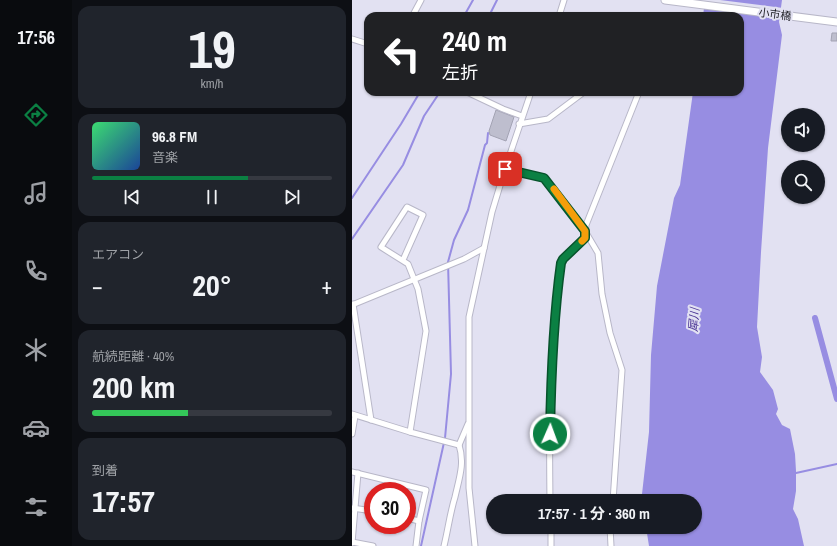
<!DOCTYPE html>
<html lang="ja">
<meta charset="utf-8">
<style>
:root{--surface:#171b24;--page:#20242c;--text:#f1f3f6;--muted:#9ea1a6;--line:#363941;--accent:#0b8043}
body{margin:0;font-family:"Archivo Narrow","Noto Sans JP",sans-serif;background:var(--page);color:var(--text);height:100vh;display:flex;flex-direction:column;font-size:15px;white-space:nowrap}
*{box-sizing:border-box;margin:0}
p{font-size:13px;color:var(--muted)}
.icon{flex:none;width:22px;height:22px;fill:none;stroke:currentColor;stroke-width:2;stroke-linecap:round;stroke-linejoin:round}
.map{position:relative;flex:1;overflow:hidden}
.side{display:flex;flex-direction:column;gap:6px;padding:6px;background:#0d0f14;width:280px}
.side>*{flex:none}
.banner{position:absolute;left:12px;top:12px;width:380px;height:84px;border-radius:12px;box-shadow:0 1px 3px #0004;background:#202124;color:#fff;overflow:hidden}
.tools{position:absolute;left:429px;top:108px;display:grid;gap:8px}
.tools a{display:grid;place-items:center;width:44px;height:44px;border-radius:50%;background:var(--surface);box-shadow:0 1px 3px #0004;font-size:20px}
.speed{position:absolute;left:12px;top:482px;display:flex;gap:8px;font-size:20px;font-weight:700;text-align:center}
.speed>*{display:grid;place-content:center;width:52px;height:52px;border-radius:50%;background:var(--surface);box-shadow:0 1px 3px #0004;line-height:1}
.speed .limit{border:6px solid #d22;background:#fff;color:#111}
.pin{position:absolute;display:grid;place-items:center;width:34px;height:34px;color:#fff;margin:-17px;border-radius:8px;box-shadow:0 2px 6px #0006}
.me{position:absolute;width:44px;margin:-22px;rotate:2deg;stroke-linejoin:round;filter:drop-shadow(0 0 3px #0008)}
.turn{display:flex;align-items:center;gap:14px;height:84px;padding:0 12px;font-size:18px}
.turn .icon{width:52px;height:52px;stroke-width:2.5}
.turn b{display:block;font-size:28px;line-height:34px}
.big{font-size:30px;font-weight:700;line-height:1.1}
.side .tile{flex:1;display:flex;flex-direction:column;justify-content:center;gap:6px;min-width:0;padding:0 14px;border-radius:12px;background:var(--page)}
.side .dial{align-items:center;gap:0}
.dial b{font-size:52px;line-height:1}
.song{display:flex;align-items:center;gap:12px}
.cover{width:48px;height:48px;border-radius:6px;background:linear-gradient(135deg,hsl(140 70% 55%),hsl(220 70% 35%))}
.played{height:4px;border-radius:2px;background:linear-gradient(90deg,var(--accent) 65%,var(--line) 65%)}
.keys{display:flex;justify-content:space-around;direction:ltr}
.heat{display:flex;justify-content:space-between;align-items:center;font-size:22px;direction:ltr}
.charge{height:6px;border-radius:3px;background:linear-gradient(90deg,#34c759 40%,var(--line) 0)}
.trip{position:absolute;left:134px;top:494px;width:216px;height:40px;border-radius:20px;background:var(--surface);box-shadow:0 1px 3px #0004;font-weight:700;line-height:40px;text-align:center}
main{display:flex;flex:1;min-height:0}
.tab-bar{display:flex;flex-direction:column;width:72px;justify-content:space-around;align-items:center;background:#090b0e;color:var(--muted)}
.tab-bar .icon{width:28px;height:28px}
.tab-bar .current{color:var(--accent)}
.tab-bar b{font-size:18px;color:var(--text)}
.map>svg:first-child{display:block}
.water{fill:#978de2}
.pier{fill:#e2e1f2}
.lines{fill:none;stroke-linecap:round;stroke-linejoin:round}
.stream{stroke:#978de2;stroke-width:2}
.canal{stroke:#978de2;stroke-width:6}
.building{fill:#bebece;stroke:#a3a3b3}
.minor-casing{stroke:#b8b7c8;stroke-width:7}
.secondary-casing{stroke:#b8b7c8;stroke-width:9}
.minor{stroke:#fff;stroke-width:5}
.secondary{stroke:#fff;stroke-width:7}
.route-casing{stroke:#07532c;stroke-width:10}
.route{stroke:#0b8043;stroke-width:7}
.slow{stroke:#f59e0b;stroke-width:7}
.labels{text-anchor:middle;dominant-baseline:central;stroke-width:4;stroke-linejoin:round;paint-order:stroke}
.street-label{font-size:11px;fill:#1e1e24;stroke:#e2e1f2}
.water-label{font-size:12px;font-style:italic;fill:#493294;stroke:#e2e1f2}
</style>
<main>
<nav class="tab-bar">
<b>17:56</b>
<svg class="icon current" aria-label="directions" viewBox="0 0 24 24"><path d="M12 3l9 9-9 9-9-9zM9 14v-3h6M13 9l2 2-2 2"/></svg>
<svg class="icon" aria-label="music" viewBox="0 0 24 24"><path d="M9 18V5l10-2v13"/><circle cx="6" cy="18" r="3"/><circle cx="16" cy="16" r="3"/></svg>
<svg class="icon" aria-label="phone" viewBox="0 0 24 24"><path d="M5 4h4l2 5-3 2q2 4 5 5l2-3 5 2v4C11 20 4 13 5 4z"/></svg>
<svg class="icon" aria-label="climate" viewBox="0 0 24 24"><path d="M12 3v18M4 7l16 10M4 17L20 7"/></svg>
<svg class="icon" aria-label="car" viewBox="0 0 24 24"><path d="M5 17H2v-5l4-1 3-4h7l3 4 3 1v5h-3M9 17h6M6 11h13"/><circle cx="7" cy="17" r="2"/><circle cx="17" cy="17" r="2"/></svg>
<svg class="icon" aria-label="filters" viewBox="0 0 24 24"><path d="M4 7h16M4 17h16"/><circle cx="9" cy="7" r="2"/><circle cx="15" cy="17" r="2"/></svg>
</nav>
<section class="side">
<div class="tile dial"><b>19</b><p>km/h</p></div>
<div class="tile">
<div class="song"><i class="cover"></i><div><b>96.8 FM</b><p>音楽</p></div></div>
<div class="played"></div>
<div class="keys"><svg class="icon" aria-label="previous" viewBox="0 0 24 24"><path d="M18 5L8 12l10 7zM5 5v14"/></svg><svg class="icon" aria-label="pause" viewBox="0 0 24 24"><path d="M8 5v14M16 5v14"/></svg><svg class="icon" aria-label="next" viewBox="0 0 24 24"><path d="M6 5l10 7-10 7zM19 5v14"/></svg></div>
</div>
<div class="tile"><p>エアコン</p>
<div class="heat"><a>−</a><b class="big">20°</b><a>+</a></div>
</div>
<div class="tile"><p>航続距離 · 40%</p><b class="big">200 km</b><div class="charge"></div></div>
<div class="tile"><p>到着</p><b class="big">17:57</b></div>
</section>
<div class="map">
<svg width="485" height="546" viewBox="0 0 485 546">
<rect width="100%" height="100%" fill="#e2e1f2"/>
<path class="water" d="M353,0H430L427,22L430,35L416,148L409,252L405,327L410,357L408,372L421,390L426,409L424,414L430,425L438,429L443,454L444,471V491L441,509L446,519L452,546H297L294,527H343V501H291L290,494L297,432L299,355L305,286L322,198L328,185L341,92H388V16H351Z"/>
<path class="pier" d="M351,0H368L431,8L429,17L350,7Z"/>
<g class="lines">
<g class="stream">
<path d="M112,16L121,0"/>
<path d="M137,16L145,0"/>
<path d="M0,198L49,124L68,92"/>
<path d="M0,239L51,165L72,116L88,92"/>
<path d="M444,473L485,464"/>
<path d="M69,546L93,438L99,374L96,262L102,240L116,210L133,145L135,143L136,133"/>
</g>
<path class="canal" d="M463,318L485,399"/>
</g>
<g class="building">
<path d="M480,33H485V41H479Z"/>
<path d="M144,110L162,117L154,141L138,135L137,131Z"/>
</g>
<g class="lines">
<defs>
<g id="minor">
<path d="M63,16L61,15L69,0"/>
<path d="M207,16L212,0"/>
<path d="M0,39L16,44"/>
<path d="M115,92L151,109L170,116"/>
<path d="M167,124L196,119L232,92"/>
<path d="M153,169L192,178L233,231L246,253L250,294L258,333L270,370L261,501"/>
<path d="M51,260L71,215L55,207L29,247L56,264L66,289L74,331L58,432L107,445C113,463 107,479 103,497C98,513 96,530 92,546"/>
<path d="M1,304L19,420"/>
<path d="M0,305L112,259L132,248"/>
<path d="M0,414L58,432"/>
<path d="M0,434L3,416"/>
<path d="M107,445L116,424"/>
<path d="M0,472L74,490L67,521L64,546"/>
<path d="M198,501C197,422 197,342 209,263L211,259L233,238L234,225L287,92"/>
<path d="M0,508L21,511"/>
<path d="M55,518L67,521"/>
<path d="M199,527V546"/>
<path d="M258,527L259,546"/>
<path d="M0,542L21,546"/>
<path d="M0,543L6,473"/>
<path d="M123,546L117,488V317L140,212L153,169L179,92"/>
</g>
<path id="secondary" d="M313,0L485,22"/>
</defs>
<use href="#minor" class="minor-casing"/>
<use href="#secondary" class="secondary-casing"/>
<use href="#minor" class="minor"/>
<use href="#secondary" class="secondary"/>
</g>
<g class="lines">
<defs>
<path id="route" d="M153,169L192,178L233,231V238L211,259L209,263C201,320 199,376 198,434"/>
</defs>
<use href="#route" class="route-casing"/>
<use href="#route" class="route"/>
<path class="slow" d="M202,189L233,231V238L230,241"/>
</g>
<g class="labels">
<g class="street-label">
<text transform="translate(423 14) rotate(7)">小市橋</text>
</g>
<g class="water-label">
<text transform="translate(342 320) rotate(-85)">犀川</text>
</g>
</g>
</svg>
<div class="tools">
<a><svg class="icon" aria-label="sound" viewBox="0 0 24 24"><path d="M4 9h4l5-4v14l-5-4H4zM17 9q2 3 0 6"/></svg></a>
<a><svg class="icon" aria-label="search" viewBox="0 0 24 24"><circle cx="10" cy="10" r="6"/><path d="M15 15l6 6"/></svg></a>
</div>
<div class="speed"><div class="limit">30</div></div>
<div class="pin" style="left:153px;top:169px;background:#d93025"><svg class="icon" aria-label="arrive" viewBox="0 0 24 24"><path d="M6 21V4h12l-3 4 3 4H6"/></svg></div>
<svg class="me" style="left:198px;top:434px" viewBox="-20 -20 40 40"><circle r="17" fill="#0b8043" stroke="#fff" stroke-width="3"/><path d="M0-11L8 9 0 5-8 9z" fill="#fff"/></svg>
<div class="trip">17:57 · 1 分 · 360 m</div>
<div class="banner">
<div class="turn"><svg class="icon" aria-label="left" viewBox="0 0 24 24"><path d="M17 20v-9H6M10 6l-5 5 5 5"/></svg><div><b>240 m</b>左折</div></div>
</div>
</div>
</main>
